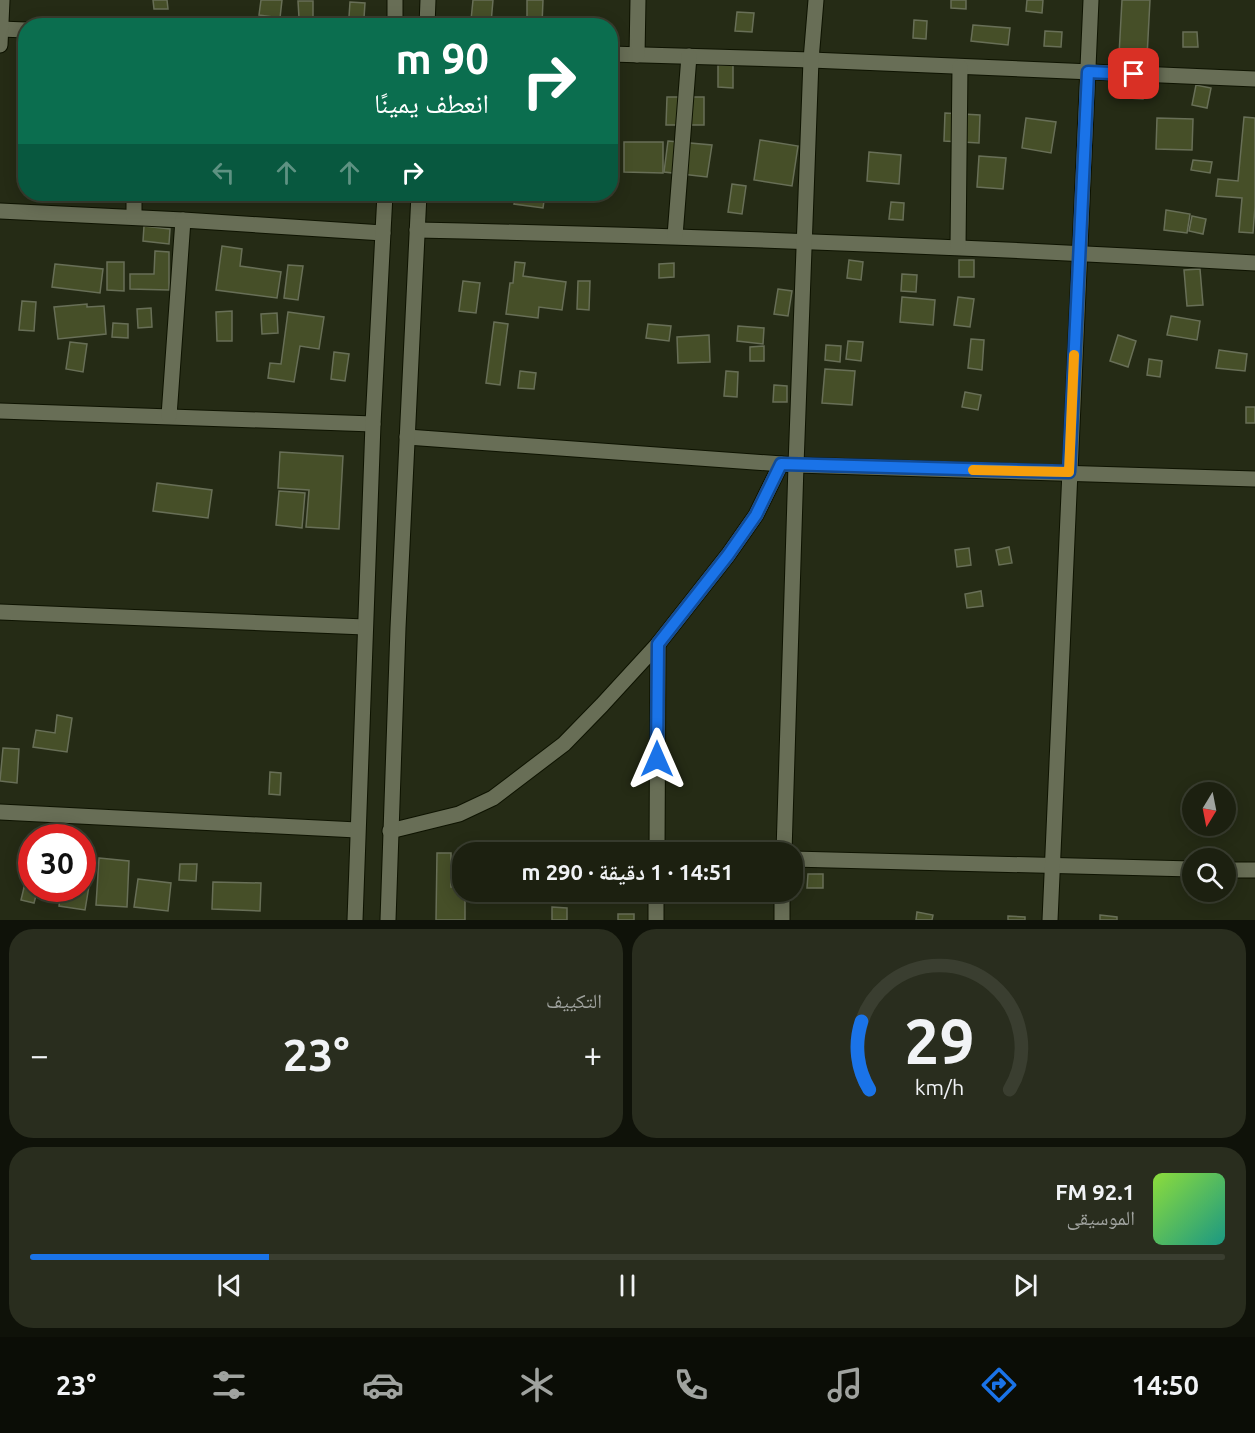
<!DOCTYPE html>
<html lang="ar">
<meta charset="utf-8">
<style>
:root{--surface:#1c2010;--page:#292d1e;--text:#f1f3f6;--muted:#a0a39f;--line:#3a3e30;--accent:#1a73e8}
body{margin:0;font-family:Ubuntu,"Noto Naskh Arabic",sans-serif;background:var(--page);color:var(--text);direction:rtl;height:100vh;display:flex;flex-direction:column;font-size:22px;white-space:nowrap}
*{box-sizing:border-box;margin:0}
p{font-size:20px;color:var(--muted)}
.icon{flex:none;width:33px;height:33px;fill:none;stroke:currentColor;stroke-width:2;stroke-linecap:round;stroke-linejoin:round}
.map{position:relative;height:920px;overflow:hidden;direction:ltr}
.panel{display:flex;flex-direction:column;gap:9px;padding:9px;background:#0f1209;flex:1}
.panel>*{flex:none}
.guide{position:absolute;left:18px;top:18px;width:600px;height:183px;border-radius:24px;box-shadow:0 3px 15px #0003,0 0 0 2px var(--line);direction:rtl;background:#0b6e4f;color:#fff;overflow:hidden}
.needle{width:39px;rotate:190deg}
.tools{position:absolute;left:1182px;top:782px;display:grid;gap:12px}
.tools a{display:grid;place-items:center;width:54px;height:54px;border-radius:50%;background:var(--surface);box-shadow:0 3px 15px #0003,0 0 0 2px var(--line);font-size:30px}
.speed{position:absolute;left:18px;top:824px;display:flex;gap:12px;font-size:30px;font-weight:700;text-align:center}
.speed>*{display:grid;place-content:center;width:78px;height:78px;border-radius:50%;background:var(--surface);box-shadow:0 3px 15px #0003,0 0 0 2px var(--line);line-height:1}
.speed .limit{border:9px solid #d22;background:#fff;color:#111}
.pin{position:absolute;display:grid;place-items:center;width:51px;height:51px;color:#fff;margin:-26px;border-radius:12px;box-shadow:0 3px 9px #0006}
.me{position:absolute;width:66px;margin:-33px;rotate:0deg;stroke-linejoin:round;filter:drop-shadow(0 0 4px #0008)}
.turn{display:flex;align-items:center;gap:21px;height:126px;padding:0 30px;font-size:27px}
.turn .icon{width:78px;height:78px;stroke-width:2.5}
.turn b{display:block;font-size:42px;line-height:51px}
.lanes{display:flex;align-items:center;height:57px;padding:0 30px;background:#0003;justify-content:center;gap:30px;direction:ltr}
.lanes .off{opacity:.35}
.big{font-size:45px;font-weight:700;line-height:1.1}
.panel .tile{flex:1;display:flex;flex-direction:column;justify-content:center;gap:9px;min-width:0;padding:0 21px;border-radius:24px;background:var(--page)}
.panel .dial{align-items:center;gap:0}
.dial svg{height:156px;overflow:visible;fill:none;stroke:var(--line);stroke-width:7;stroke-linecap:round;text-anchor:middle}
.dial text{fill:var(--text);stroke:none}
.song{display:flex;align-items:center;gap:18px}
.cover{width:72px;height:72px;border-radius:9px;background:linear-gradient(135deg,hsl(90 70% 55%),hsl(170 70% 35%))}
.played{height:6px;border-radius:3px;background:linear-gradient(90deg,var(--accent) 20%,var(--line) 20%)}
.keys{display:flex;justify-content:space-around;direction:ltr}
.heat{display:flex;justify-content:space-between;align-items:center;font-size:33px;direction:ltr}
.panel .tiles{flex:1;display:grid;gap:9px;grid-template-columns:1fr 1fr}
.tile:last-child{grid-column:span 2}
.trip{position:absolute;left:452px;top:842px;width:351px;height:60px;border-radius:24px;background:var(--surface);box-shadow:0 3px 15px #0003,0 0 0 2px var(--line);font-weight:700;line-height:60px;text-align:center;direction:rtl}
.tabs{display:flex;height:96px;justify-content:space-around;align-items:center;background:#0b0d06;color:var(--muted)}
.tabs .icon{width:42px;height:42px}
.tabs .on{color:var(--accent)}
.tabs b{font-size:27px;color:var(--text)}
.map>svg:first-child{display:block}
.building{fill:#464f28;stroke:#686f57;stroke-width:1.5}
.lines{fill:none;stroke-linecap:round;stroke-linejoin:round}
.minor-casing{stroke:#0e1301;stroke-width:17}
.minor{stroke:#686e56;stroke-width:15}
.route-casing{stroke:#114b97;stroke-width:15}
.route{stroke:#1a73e8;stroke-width:10}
.slow{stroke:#f59e0b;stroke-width:10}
</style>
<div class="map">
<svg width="1255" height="920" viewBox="0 0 1255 920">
<rect width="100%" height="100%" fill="#252b15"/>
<g class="building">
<path d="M153,0H167L168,9H154Z"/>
<path d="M261,0H282L280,18L259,15Z"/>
<path d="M473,0H493L491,23L471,20Z"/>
<path d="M527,0H543L542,24H527Z"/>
<path d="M951,0H966V9L951,8Z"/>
<path d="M1027,0H1043L1042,13L1026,11Z"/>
<path d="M1122,0H1150L1147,57L1119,55Z"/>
<path d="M298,1H313V18H299Z"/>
<path d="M350,2L365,3L364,18L349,17Z"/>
<path d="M737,12L754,13L752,32L735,31Z"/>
<path d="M914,20L927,21L926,39L913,38Z"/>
<path d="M973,25L1010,28L1008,45L971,41Z"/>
<path d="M1045,31L1062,32L1061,47L1044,46Z"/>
<path d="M1183,32H1197L1198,47H1183Z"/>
<path d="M718,65H733V88L718,87Z"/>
<path d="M1130,84H1144L1143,99L1129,98Z"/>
<path d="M1196,85L1211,88L1207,108L1192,105Z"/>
<path d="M667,97H704V125H666Z"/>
<path d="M945,113L980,115L979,143L944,141Z"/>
<path d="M1244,117L1255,118V207L1253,233L1239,232L1242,198L1216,196L1218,179L1238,181Z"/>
<path d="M1026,118L1056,122L1051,153L1022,148Z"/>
<path d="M1157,118L1193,119L1192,150L1156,149Z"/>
<path d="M760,140L798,146L792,186L754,180Z"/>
<path d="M668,141L712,145L707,177L664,172Z"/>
<path d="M624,142H663V173L624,172Z"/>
<path d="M869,152L901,155L899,184L867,181Z"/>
<path d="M979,156L1006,158L1003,189L977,187Z"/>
<path d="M1193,160L1212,162L1210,173L1191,170Z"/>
<path d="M732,184L746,186L742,214L728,212Z"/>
<path d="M516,194H545L543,208L514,204Z"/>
<path d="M891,202L904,203L903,220L889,219Z"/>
<path d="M1166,210L1190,214L1187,233L1164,230Z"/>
<path d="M1192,216L1206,219L1203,234L1189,231Z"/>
<path d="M144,226L170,229L169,244L143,241Z"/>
<path d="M222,246L242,249L240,266L281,272L277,298L216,290Z"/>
<path d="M155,251L169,252V290L130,289V274H154Z"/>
<path d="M849,260L863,262L861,280L847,278Z"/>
<rect x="959" y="260" width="15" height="17"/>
<path d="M107,262H124V291L107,290Z"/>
<path d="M515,262L525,263L523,276L566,282L562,310L539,307L538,318L506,314L510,283H513Z"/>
<path d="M674,263V277L659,278V264Z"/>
<path d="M55,264L103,269L100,293L52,287Z"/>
<path d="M288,265L303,266L298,300L284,298Z"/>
<path d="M1200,269L1203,305L1187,306L1184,270Z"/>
<path d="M902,274L917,275L916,292L901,291Z"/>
<path d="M463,281L480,283L476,313L459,311Z"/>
<path d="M578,281H590L589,310L577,309Z"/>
<path d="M778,289L792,291L788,316L774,314Z"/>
<path d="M902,297L935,300L933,325L900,322Z"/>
<path d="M958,297L974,299L970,327L954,325Z"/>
<path d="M22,301L36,302L34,331L19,330Z"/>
<path d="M87,304V307L104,306L106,334L58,339L54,307Z"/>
<path d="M151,308L152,327L138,328L137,309Z"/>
<path d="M232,311V341H217L216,312Z"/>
<path d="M288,312L324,317L319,349L300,346L294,382L268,378L270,363L281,364Z"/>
<path d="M277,313L278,333L262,334L261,314Z"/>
<path d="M1171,316L1200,321L1197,340L1167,335Z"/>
<path d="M494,322L508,324L500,385L486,383Z"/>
<path d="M113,323L128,324V338L112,337Z"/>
<path d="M648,324L671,326L669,341L646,338Z"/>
<path d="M738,326L764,328L763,344L737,341Z"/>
<path d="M709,335L710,362L678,363L677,337Z"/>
<path d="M1118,335L1136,341L1128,367L1110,361Z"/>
<path d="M971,339L984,340L982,370L968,368Z"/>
<path d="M848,341L863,342L861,361L846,359Z"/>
<path d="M70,342L87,344L83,372L66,369Z"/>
<path d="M826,345L841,346L840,362L825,360Z"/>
<path d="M764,346V361H750V347Z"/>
<path d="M1219,350L1247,354L1245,371L1216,368Z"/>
<path d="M334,352L349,354L345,381L331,379Z"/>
<path d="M1149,359L1162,361L1160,377L1147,375Z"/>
<path d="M825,369L855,371L852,405L822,403Z"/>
<path d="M520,371L536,373L534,389L518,388Z"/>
<path d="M726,371L738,372L737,397L724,396Z"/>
<path d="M774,385L787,386V402H773Z"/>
<path d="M965,392L981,395L978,410L962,407Z"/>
<rect x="1246" y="407" width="9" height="16"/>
<path d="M280,452L343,456L339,529L306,527L309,490L278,488Z"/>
<path d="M157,483L212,490L208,518L153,511Z"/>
<path d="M279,491L305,493L302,528L276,525Z"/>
<path d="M1009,547L1012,563L999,565L996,550Z"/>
<path d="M969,548L971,565L957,567L955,550Z"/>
<path d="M981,591L983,606L967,608L965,594Z"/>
<path d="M57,715L72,718L67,752L33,747L36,730L55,733Z"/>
<path d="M3,748L19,749L17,783L0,781Z"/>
<path d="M270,772L281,773L280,795L269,794Z"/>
<path d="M437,853H451V887H462V891H465V920H436Z"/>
<path d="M99,858L129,861L127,907L96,905Z"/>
<path d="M180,864H197L196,881L179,880Z"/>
<path d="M808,874H823V888H807Z"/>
<path d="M27,875L32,876V888H38L34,903L21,900Z"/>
<path d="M82,879L90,880L85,910L59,906L61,888H82Z"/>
<path d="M138,879L171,883L168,911L134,907Z"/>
<path d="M213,882L261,883L260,911L212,909Z"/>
<path d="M552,907L567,908V920H552Z"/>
<path d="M917,912L933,915L932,920H916Z"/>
<rect x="618" y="914" width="16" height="6"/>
<path d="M1100,915L1117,917V920H1100Z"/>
<path d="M1008,916L1025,917V920H1008Z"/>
</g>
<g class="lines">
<defs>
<g id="minor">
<path d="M395,26V0"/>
<path d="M427,26L428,0"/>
<path d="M0,29L26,30"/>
<path d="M0,45L2,0"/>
<path d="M610,54L811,60L1255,79"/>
<path d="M637,55L638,0"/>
<path d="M0,211L183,220"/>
<path d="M134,217V194"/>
<path d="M417,230C697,236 976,247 1255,263"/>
<path d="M675,236L689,56"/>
<path d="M958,247L960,67"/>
<path d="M0,411L373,424"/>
<path d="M169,416L183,220L383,233"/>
<path d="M407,437L796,465L1255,479"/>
<path d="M0,612L365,627"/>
<path d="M0,812L357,830"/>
<path d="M390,831L459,814L493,798L564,744L602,705L658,644L728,555L756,515L781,464"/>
<path d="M657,852L658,644"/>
<path d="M784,852L796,465L811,60L816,0"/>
<path d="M792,859L1192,869"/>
<path d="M1226,870H1255"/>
<path d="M355,920L373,424L385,194"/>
<path d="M388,920L398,628L419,194"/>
<path d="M656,920V891"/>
<path d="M782,920V891"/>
<path d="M1050,920L1091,0"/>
</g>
</defs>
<use href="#minor" class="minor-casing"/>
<use href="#minor" class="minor"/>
</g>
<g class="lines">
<defs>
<path id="route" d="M657,759L658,644L728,555L756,515L781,464L1069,472L1088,72L1134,74"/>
</defs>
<use href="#route" class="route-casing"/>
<use href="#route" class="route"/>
<path class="slow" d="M973,470L1069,472L1074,355"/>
</g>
</svg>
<div class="tools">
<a><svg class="needle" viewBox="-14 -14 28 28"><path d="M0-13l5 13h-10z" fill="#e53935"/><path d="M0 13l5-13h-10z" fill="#a0a39f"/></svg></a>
<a><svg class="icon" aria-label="search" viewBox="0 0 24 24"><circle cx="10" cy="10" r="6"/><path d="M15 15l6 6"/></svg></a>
</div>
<div class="speed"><div class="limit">30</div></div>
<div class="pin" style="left:1134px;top:74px;background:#d93025"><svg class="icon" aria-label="arrive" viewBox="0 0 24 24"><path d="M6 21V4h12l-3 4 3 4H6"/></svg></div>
<svg class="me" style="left:657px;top:759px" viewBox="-20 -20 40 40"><path d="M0-17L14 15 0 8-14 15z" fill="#1a73e8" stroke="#fff" stroke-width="4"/></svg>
<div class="trip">14:51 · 1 دقيقة · 290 m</div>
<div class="guide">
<div class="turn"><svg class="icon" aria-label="right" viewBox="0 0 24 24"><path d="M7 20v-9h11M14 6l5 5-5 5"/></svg><div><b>90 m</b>انعطف يمينًا</div></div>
<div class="lanes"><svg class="icon off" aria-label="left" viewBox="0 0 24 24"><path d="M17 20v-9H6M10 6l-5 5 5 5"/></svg><svg class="icon off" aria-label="ahead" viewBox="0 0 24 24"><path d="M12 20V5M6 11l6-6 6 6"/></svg><svg class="icon off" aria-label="ahead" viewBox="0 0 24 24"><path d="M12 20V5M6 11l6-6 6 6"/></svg><svg class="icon" aria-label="right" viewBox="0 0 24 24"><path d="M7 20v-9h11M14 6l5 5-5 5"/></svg></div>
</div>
</div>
<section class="panel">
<div class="tiles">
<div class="tile dial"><svg viewBox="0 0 100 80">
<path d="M14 69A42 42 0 1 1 86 69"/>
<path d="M14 69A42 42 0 0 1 10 34" stroke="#1a73e8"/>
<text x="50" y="56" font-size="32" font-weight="700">29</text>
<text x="50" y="72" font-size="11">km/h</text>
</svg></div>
<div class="tile"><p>التكييف</p>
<div class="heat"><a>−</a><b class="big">23°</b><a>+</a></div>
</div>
<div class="tile">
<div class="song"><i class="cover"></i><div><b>92.1 FM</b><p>الموسيقى</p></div></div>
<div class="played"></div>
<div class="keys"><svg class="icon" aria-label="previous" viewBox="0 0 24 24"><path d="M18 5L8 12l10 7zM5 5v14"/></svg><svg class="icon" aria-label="pause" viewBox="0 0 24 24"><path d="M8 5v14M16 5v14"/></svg><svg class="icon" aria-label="next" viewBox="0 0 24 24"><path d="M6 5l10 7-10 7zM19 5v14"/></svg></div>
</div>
</div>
</section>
<nav class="tabs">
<b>14:50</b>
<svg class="icon on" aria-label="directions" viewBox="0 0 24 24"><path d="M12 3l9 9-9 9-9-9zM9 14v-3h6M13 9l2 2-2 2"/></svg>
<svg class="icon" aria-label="music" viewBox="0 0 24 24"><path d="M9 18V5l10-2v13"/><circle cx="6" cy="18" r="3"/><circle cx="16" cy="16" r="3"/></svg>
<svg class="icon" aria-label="phone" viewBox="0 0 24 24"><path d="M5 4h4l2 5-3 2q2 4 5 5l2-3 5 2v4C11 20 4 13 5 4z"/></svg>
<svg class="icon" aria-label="climate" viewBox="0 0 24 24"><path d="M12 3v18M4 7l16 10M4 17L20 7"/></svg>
<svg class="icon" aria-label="car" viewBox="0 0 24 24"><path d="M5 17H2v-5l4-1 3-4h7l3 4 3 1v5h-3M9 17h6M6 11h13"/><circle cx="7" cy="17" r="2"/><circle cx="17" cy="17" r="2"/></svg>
<svg class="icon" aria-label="filters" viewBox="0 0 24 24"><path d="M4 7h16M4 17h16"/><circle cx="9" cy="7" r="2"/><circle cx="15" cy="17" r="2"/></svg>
<b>23°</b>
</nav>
